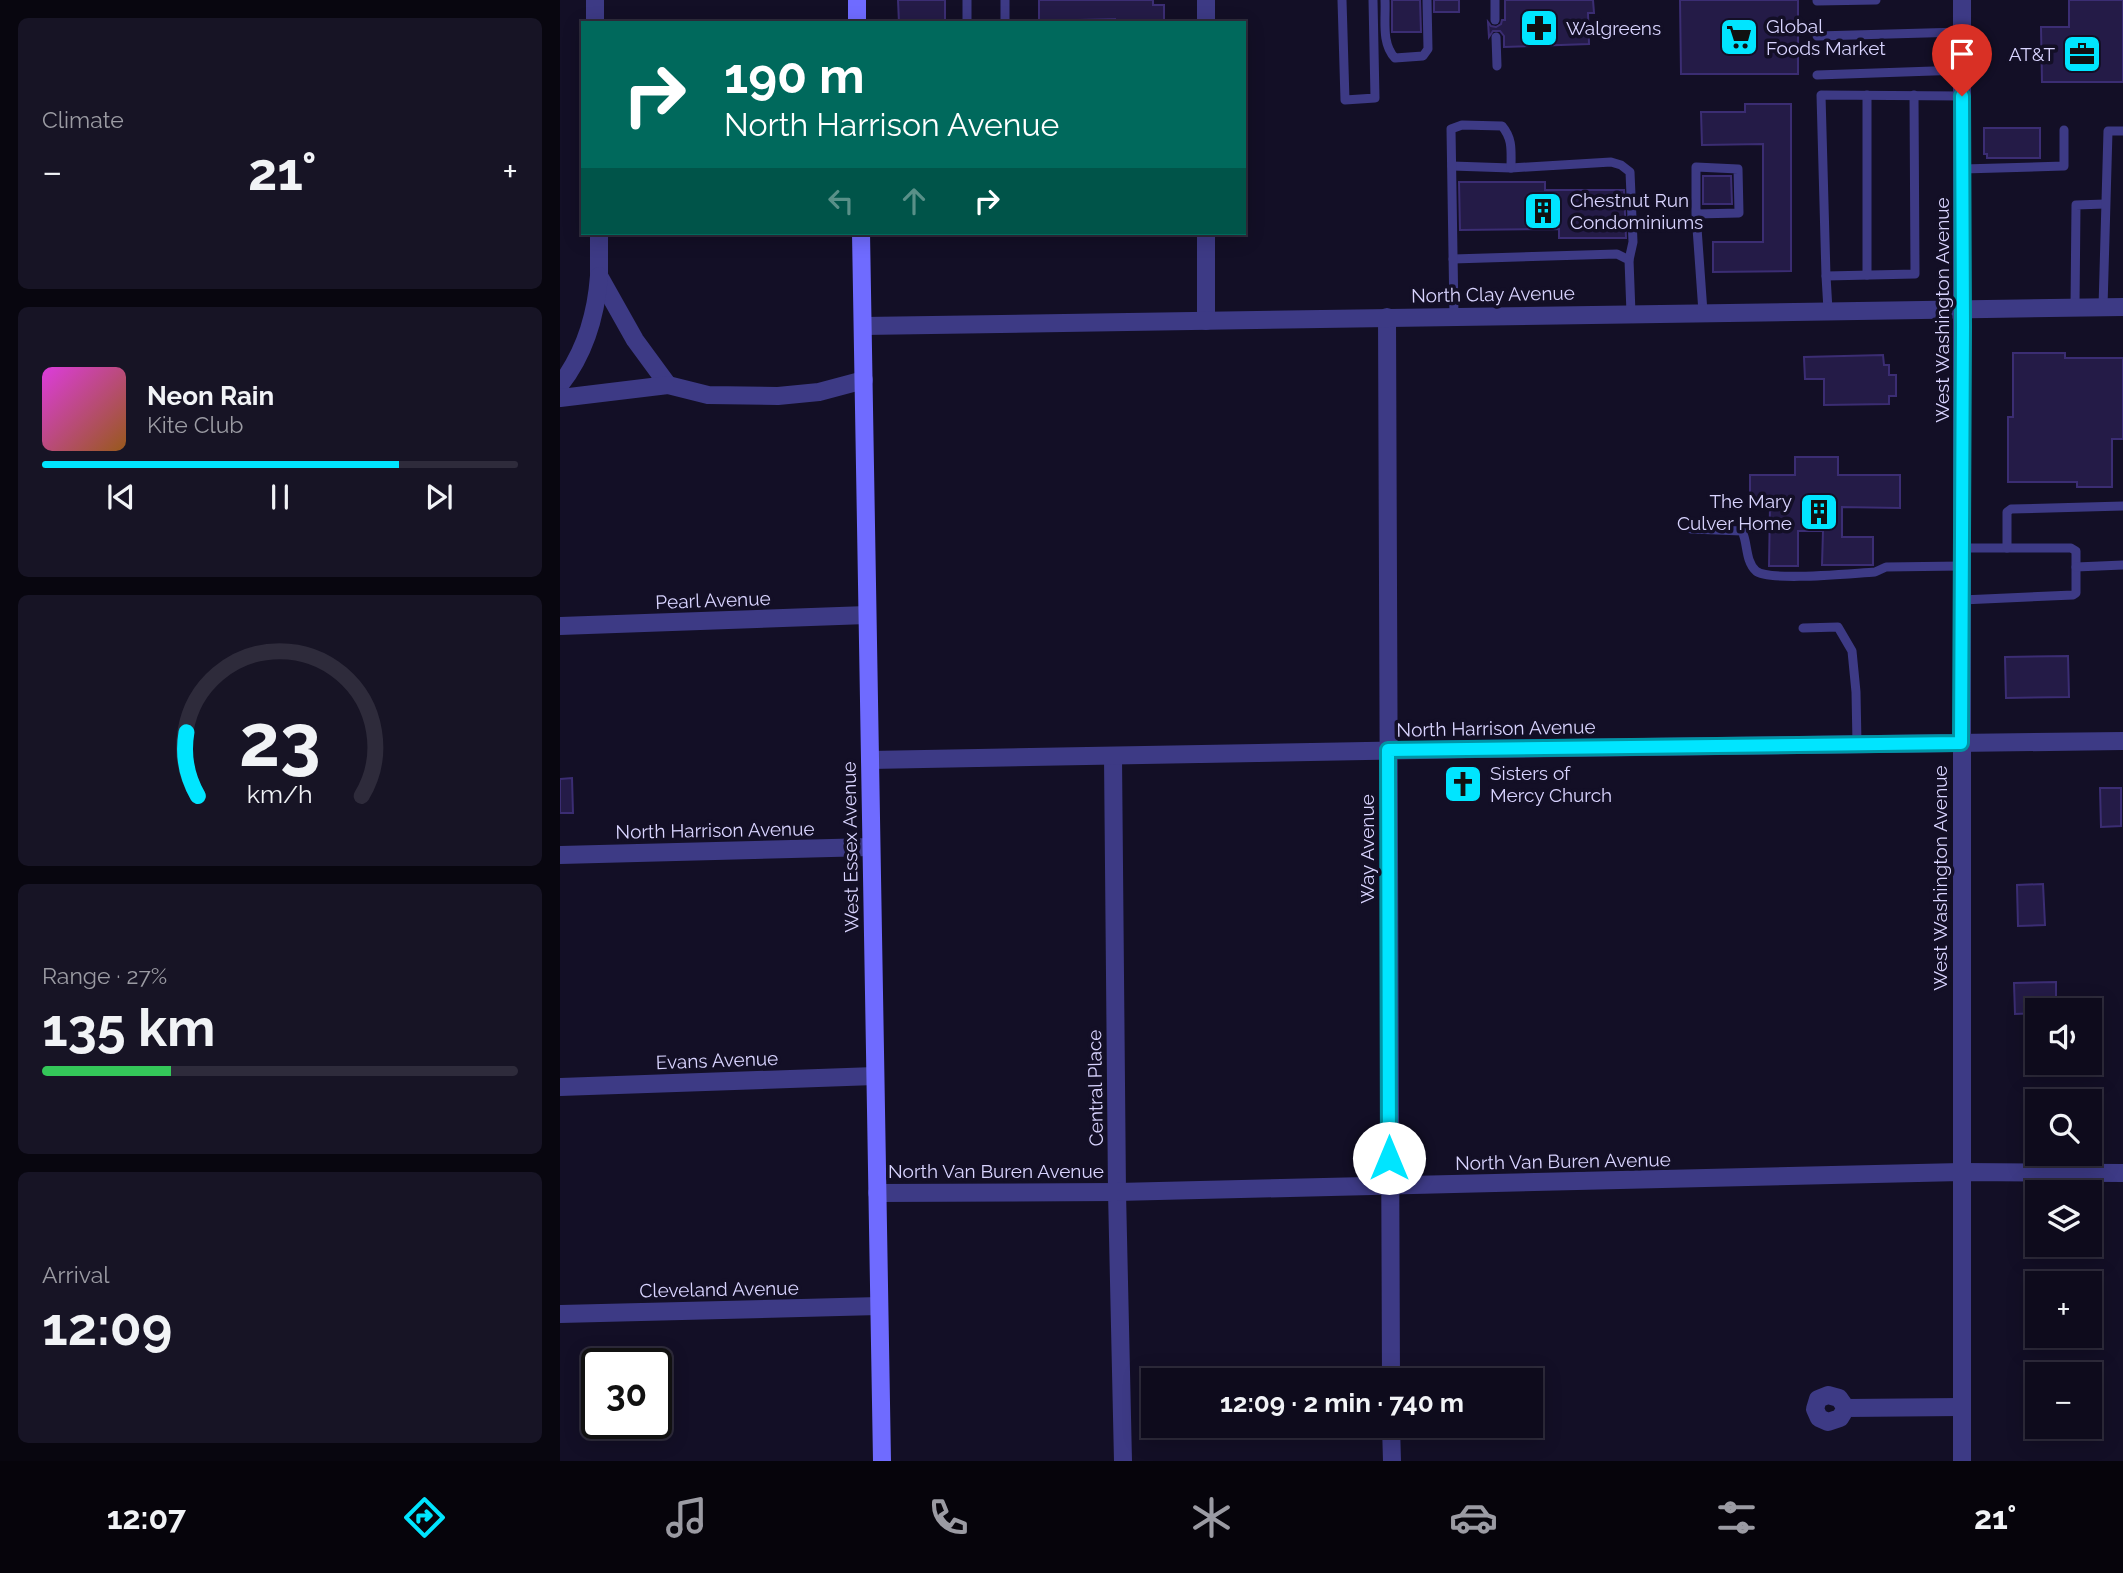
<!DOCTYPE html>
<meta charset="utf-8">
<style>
:root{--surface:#0e0b1c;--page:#171425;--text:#f1f3f6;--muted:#9b9ba3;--line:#2e2b3b;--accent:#00e5ff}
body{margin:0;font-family:Raleway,sans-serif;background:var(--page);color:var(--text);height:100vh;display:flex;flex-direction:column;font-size:26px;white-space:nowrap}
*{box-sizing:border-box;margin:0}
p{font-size:23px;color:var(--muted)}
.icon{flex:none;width:38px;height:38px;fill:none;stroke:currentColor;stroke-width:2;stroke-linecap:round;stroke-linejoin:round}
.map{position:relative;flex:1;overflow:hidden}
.drawer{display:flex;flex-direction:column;gap:18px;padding:18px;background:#08060f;width:560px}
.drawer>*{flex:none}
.guide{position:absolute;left:21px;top:21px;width:665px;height:214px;border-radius:0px;box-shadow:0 4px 18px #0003,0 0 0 2px var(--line);background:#00695c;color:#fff;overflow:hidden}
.tools{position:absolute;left:1465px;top:998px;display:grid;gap:14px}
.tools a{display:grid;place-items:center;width:77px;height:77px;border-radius:0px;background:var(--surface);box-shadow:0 4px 18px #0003,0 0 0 2px var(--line);font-size:35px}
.speed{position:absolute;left:21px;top:1348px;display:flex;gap:14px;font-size:35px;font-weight:700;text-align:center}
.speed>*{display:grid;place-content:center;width:91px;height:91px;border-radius:50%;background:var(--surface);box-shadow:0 4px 18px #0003,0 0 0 2px var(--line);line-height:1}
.speed .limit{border:4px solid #111;border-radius:10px;background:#fff;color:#111}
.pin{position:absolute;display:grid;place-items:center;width:60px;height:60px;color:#fff;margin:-72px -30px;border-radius:50% 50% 50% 0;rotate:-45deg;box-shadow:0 0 7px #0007}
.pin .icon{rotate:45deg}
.me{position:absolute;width:77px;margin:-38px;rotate:0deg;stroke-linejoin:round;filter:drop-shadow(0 0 5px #0008)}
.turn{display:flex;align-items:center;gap:24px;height:147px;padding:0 28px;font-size:32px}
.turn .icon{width:91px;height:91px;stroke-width:2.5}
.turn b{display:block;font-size:49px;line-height:60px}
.lanes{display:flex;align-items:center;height:66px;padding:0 28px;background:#0003;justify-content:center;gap:35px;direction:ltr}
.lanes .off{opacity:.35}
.big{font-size:52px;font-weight:700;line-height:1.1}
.drawer .card{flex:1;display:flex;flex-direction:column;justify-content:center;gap:10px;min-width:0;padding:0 24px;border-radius:10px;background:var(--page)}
.drawer .dial{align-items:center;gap:0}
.dial svg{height:182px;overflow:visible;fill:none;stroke:var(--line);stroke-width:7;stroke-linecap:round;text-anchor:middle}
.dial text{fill:var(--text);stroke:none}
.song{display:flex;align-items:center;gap:21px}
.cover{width:84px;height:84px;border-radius:10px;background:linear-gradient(135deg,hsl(300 70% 55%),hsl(30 70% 35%))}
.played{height:7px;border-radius:4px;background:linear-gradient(90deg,var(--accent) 75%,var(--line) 75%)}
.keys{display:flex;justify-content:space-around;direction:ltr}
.heat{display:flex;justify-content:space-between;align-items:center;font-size:38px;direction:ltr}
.charge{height:10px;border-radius:5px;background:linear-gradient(90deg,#34c759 27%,var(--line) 0)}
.trip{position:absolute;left:581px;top:1368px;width:402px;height:70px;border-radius:0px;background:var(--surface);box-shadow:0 4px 18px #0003,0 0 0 2px var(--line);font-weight:700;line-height:70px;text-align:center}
.tabs{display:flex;height:112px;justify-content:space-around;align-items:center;background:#06040b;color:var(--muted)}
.tabs .icon{width:49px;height:49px}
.tabs .current{color:var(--accent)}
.tabs b{font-size:32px;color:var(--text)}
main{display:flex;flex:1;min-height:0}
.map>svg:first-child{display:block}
.building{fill:#241b47;stroke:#3b2d73;stroke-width:2}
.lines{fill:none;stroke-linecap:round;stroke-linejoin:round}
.lane{stroke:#3d3a85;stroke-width:9}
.street{stroke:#3d3a85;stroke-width:18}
.secondary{stroke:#6f6bff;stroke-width:18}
.route-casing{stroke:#0095a6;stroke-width:18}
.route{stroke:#00e5ff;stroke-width:12}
.labels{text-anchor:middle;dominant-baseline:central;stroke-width:7;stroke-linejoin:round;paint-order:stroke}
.poi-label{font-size:19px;fill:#d9d4ff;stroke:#130f26;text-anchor:start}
.street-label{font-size:19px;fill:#d9d4ff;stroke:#130f26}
</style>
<main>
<section class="drawer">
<div class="card"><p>Climate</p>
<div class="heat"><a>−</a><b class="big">21°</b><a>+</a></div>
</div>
<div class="card">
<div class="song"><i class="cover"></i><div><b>Neon Rain</b><p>Kite Club</p></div></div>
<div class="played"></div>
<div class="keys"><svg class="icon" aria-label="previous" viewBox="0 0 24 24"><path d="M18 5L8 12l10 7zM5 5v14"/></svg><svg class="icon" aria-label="pause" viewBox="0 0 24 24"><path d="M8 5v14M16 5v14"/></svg><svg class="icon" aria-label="next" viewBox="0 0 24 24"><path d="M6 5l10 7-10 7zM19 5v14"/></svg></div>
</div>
<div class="card dial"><svg viewBox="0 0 100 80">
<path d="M14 69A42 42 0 1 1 86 69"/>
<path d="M14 69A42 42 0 0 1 9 41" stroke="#00e5ff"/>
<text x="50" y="56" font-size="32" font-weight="700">23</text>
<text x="50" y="72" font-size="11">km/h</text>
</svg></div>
<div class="card"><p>Range · 27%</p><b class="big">135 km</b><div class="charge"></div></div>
<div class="card"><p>Arrival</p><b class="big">12:09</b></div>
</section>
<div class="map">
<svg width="1563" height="1461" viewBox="0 0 1563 1461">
<rect width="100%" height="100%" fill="#130f26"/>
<g class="building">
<path d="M338,0H385V23H339Z"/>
<path d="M479,0H593V5H604V21H598V23H555V19L479,21Z"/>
<path d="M832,0H860L861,32H832Z"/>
<rect x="874" y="0" width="25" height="12"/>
<path d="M945,0H1033L1034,13H1028L1029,44L944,47V36L940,31H933L929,37L928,22L931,26L936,27L941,24L942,20H945Z"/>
<path d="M1120,0H1238V74H1121Z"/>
<path d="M1509,0H1563V82H1482L1481,27H1509Z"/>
<path d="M1185,104H1231V271L1153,272V242H1203V144L1142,145L1141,112H1185Z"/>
<path d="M1424,128H1480V158H1427V154H1424Z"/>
<path d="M1143,176H1171L1172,204H1143Z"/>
<path d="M899,182H985V190H1064L1066,238H999V229L900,230Z"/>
<path d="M1453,353H1505V358H1563V439H1552V487H1517V482H1448V417H1453Z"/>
<path d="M1323,355L1324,365H1329V375H1336V396H1329V404L1264,405V379H1245L1244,357Z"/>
<path d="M1235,457H1278V475H1340V508L1282,507V537H1313V565H1262L1263,531H1238V566H1209L1210,506H1190V475H1235Z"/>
<path d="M1508,656L1509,697L1446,698L1445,657Z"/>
<path d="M12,778L13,813H0V779Z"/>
<path d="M1540,788H1561V826L1541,827Z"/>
<path d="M1483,884L1485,925L1458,926L1457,885Z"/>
<path d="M1496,982V1010H1477V1013L1455,1014L1454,983Z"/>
</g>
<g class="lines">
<g class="lane">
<path d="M407,0V23"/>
<path d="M445,0V23"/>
<path d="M782,0L785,100L815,98L813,0"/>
<path d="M825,0C826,19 821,44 835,58L863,56L868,49L867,0"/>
<path d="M935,0V20"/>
<path d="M1257,1L1316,0"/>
<path d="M1257,36L1402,32"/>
<path d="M936,37L937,66"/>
<path d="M1257,75L1402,70"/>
<path d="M892,166L951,168L1051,162L1061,165L1070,172L1073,242L1069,260"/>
<path d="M1403,169L1504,166V130"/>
<path d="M1136,214V167L1178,169L1179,213L1136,214L1143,312"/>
<path d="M893,259L1057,254L1069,260L1071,313"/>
<path d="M1307,275V95"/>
<path d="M1266,276L1355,274L1354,95"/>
<path d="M1515,307L1516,205L1545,204"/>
<path d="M1543,307L1548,131H1563"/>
<path d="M1268,310L1266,276L1261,95L1402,96"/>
<path d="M894,316L891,129L902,125L942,126C953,139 951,151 951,168"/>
<path d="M1131,529L1182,531C1188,543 1185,561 1196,571C1209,582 1294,573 1315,572L1326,567L1401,566"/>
<path d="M1401,548H1511L1516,551V593L1513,595L1402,600"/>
<path d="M1447,548V512L1451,509L1563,506"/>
<path d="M1516,567L1563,565"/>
<path d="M1243,628L1278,627L1292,651L1296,692L1297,744"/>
</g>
<g class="street">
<path d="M35,0V23"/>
<path d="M646,0V23"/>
<path d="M39,233V276L75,340L108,385"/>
<path d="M646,233V321"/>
<path d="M827,317L831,1381"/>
<path d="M303,326L1563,307"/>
<path d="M0,385C25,353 36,316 39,276"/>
<path d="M0,398L108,385L148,395L218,396L259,392L304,380"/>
<path d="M0,626L307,615"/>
<path d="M553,757L557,1192L563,1461"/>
<path d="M310,760L916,749L1563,741"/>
<path d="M0,855L311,847"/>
<path d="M0,1087L315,1076"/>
<path d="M317,1193L557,1192L1401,1172L1563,1173"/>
<path d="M0,1314L319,1306"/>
<path d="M1286,1408L1280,1418L1268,1422L1259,1418L1255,1409L1258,1399L1268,1395L1279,1398L1286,1408L1401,1407"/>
<path d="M831,1426L832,1461"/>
<path d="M1402,1461V0"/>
</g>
<g class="secondary">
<path d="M297,0V23"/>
<path d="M301,233L322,1461"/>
</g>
</g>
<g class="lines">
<defs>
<path id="route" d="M829,1158L828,750L1401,743L1403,327L1402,96"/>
</defs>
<use href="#route" class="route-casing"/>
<use href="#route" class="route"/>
</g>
<defs>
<symbol id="pharmacy-square" viewBox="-11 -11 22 22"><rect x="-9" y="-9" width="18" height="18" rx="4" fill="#00e5ff" stroke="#130f26"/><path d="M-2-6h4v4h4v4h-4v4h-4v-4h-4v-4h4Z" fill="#111"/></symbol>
<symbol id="supermarket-square" viewBox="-11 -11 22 22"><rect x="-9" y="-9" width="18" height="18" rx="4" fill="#00e5ff" stroke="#130f26"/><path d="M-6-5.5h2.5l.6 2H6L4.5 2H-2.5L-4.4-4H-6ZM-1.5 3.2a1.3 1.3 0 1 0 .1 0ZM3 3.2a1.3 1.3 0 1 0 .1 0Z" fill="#111"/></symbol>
<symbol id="office-square" viewBox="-11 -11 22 22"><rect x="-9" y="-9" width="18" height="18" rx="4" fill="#00e5ff" stroke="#130f26"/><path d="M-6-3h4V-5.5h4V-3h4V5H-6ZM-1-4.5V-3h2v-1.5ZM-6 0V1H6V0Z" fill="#111"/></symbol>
<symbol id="building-square" viewBox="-11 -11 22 22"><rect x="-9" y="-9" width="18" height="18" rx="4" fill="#00e5ff" stroke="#130f26"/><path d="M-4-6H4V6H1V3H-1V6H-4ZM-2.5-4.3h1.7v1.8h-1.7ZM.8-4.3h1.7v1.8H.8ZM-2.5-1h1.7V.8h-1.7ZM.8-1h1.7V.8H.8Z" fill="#111"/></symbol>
<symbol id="church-square" viewBox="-11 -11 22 22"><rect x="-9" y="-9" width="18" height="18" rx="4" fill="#00e5ff" stroke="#130f26"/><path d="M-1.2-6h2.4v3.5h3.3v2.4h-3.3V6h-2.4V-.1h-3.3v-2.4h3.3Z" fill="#111"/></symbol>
</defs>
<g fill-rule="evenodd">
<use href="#pharmacy-square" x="957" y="6" width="44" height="44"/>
<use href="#supermarket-square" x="1157" y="15" width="44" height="44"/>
<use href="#office-square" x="1500" y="32" width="44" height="44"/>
<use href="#building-square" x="961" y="189" width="44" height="44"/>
<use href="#building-square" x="1237" y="490" width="44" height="44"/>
<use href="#church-square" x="881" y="762" width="44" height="44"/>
</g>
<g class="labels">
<g class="poi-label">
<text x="1206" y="26">Global<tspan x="1206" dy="22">Foods Market</tspan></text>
<text x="1006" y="28">Walgreens</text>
<text x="1495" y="54" text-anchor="end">AT&amp;T</text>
<text x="1010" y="200">Chestnut Run<tspan x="1010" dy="22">Condominiums</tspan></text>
<text x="1232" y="501" text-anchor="end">The Mary<tspan x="1232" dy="22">Culver Home</tspan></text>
<text x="930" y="773">Sisters of<tspan x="930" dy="22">Mercy Church</tspan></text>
</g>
<g class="street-label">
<text transform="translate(933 294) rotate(-1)">North Clay Avenue</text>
<text transform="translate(1382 310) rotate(-90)">West Washington Avenue</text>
<text transform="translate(153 600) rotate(-2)">Pearl Avenue</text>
<text transform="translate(936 728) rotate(-1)">North Harrison Avenue</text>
<text transform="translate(155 830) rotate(-1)">North Harrison Avenue</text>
<text transform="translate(290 847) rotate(-91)">West Essex Avenue</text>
<text transform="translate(807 849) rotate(-90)">Way Avenue</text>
<text transform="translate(1380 878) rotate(-90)">West Washington Avenue</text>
<text transform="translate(157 1060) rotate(-2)">Evans Avenue</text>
<text transform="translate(535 1088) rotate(-91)">Central Place</text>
<text transform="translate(1003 1161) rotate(-1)">North Van Buren Avenue</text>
<text x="436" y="1171">North Van Buren Avenue</text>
<text transform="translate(159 1289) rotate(-1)">Cleveland Avenue</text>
</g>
</g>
</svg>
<div class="tools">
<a><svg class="icon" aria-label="sound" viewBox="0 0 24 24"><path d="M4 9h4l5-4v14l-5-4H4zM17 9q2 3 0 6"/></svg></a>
<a><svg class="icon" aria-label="search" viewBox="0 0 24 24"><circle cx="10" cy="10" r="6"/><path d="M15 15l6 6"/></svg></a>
<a><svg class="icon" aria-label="layers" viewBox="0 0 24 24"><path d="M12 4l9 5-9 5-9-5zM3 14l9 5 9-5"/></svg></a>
<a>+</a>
<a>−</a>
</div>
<div class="speed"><div class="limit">30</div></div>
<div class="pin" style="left:1402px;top:96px;background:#d93025"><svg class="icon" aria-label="arrive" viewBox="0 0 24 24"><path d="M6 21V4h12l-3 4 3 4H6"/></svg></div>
<svg class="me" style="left:829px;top:1158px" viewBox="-20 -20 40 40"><circle r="19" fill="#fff"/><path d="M0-13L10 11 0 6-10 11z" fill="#00e5ff"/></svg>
<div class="trip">12:09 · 2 min · 740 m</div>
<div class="guide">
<div class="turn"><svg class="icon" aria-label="right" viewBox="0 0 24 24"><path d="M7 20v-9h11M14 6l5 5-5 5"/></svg><div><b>190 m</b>North Harrison Avenue</div></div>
<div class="lanes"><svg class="icon off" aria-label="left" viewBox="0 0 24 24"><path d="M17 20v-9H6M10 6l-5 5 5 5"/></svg><svg class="icon off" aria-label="ahead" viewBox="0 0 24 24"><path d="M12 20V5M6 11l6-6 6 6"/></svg><svg class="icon" aria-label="right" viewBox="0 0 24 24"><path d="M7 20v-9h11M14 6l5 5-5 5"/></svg></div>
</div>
</div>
</main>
<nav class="tabs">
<b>12:07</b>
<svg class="icon current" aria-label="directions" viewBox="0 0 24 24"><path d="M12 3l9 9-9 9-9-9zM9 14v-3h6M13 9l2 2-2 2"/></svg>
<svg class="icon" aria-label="music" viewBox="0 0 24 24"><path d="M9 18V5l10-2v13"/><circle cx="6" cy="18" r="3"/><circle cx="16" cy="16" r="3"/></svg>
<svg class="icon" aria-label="phone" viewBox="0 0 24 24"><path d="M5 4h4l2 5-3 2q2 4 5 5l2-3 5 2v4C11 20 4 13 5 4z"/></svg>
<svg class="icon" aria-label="climate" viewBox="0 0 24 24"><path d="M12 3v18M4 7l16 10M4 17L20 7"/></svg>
<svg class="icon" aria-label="car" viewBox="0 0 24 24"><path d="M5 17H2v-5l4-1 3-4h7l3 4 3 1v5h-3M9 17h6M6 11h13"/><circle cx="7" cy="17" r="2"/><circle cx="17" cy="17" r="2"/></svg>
<svg class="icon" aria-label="filters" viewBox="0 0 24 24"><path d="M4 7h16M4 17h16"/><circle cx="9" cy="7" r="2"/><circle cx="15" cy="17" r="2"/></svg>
<b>21°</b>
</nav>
